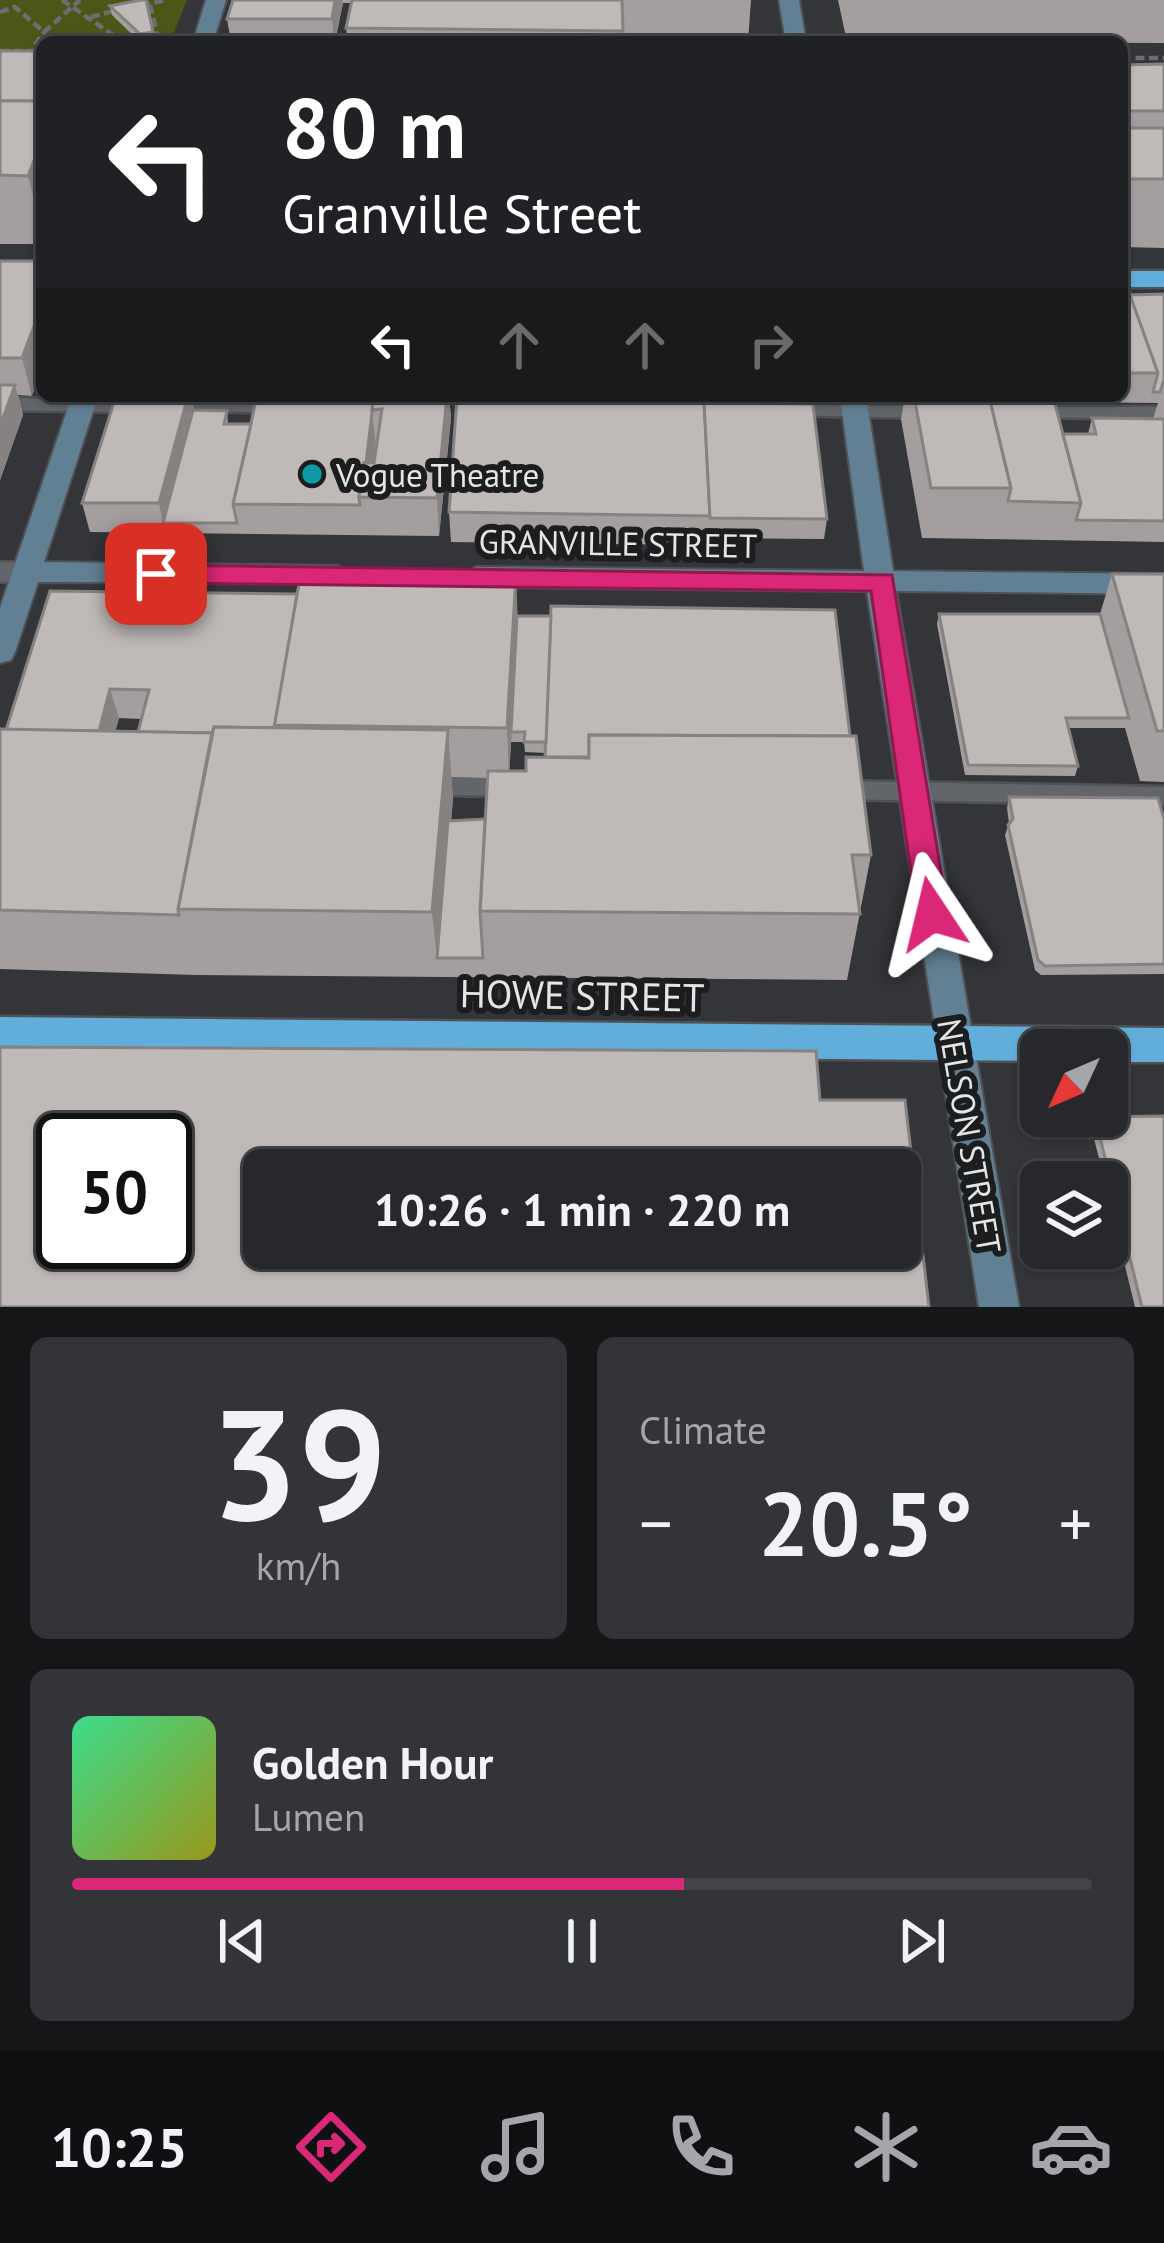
<!DOCTYPE html>
<meta charset="utf-8">
<style>
:root{--surface:#26282b;--page:#323437;--text:#f1f3f6;--muted:#a4a6a9;--line:#424447;--accent:#db2777}
body{margin:0;font-family:"PT Sans",sans-serif;background:var(--page);color:var(--text);height:100vh;display:flex;flex-direction:column;font-size:45px;white-space:nowrap}
*{box-sizing:border-box;margin:0}
p{font-size:39px;color:var(--muted)}
.icon{flex:none;width:66px;height:66px;fill:none;stroke:currentColor;stroke-width:2;stroke-linecap:round;stroke-linejoin:round}
.map{position:relative;height:1307px;overflow:hidden}
.details{display:flex;flex-direction:column;gap:30px;padding:30px;background:#151618;flex:1}
.details>*{flex:none}
.banner{position:absolute;left:36px;top:36px;width:1092px;height:366px;border-radius:18px;box-shadow:0 3px 9px #0004,0 0 0 3px var(--line);background:#202124;color:#fff;overflow:hidden}
.needle{width:78px;rotate:226deg}
.buttons{position:absolute;left:1020px;top:1029px;display:grid;gap:24px}
.buttons a{display:grid;place-items:center;width:108px;height:108px;border-radius:18px;background:var(--surface);box-shadow:0 3px 9px #0004,0 0 0 3px var(--line);font-size:60px}
.speed{position:absolute;left:36px;top:1113px;display:flex;gap:24px;font-size:60px;font-weight:700;text-align:center}
.speed>*{display:grid;place-content:center;width:156px;height:156px;border-radius:50%;background:var(--surface);box-shadow:0 3px 9px #0004,0 0 0 3px var(--line);line-height:1}
.speed .limit{border:6px solid #111;border-radius:18px;background:#fff;color:#111}
.pin{position:absolute;display:grid;place-items:center;width:102px;height:102px;color:#fff;margin:-51px;border-radius:24px;box-shadow:0 6px 18px #0006}
.me{position:absolute;width:132px;margin:-66px;rotate:350deg;stroke-linejoin:round;filter:drop-shadow(0 0 9px #0008)}
.turn{display:flex;align-items:center;gap:42px;height:252px;padding:0 48px;font-size:54px}
.turn .icon{width:156px;height:156px;stroke-width:2.5}
.turn b{display:block;font-size:84px;line-height:102px}
.lanes{display:flex;align-items:center;height:114px;padding:0 48px;background:#0003;justify-content:center;gap:60px;direction:ltr}
.lanes .off{opacity:.35}
.big{font-size:90px;font-weight:800;line-height:1.1}
.details .card{flex:1;display:flex;flex-direction:column;justify-content:center;gap:18px;min-width:0;padding:0 42px;border-radius:18px;background:var(--page)}
.details .dial{align-items:center;gap:0}
.dial b{font-size:156px;line-height:1}
.song{display:flex;align-items:center;gap:36px}
.cover{width:144px;height:144px;border-radius:18px;background:linear-gradient(135deg,hsl(150 70% 55%),hsl(60 70% 35%))}
.played{height:12px;border-radius:6px;background:linear-gradient(90deg,var(--accent) 60%,var(--line) 60%)}
.keys{display:flex;justify-content:space-around;direction:ltr}
.heat{display:flex;justify-content:space-between;align-items:center;font-size:66px;direction:ltr}
.details .tiles{flex:1;display:grid;gap:30px;grid-template-columns:1fr 1fr}
.card:last-child{grid-column:span 2}
.trip{position:absolute;left:243px;top:1149px;width:678px;height:120px;border-radius:18px;background:var(--surface);box-shadow:0 3px 9px #0004,0 0 0 3px var(--line);font-weight:800;line-height:120px;text-align:center}
.menu{display:flex;height:192px;justify-content:space-around;align-items:center;background:#0f1011;color:var(--muted)}
.menu .icon{width:84px;height:84px}
.menu .active{color:var(--accent)}
.menu b{font-size:54px;color:var(--text)}
.map>svg:first-child{display:block}
.green{fill:#4c5717}
.lines{fill:none;stroke-linecap:round;stroke-linejoin:round}
.service-casing{stroke:#4f5154;stroke-width:5}
.minor-casing{stroke:#4f5154;stroke-width:4}
.secondary-casing{stroke:#4f5154;stroke-width:4}
.trunk-casing{stroke:#4f5154;stroke-width:5}
.path{stroke:#6c6e72;stroke-width:4.5;stroke-dasharray:9 4.5;stroke-linecap:butt}
.service{fill:#626569;fill-rule:evenodd}
.minor{fill:#626569;fill-rule:evenodd}
.secondary{fill:#628093;fill-rule:evenodd}
.trunk{fill:#62aeda;fill-rule:evenodd}
.path-bridge{stroke:#6c6e72;stroke-width:4.5;stroke-dasharray:9 4.5;stroke-linecap:butt}
.wall{fill:#a49f9e;fill-rule:evenodd}
.shaded-wall{fill:#868281}
.building{fill:#bfb9b8;stroke:#868281;stroke-width:3;fill-rule:evenodd}
.route{fill:#db2777;stroke:#8e194d;stroke-width:3}
.culture-dot{fill:#0f9aa8;stroke:#1c1d1e;stroke-width:4.5}
.labels{text-anchor:middle;dominant-baseline:central;stroke-width:12;stroke-linejoin:round;paint-order:stroke}
.poi-label{font-size:33px;fill:#e3e5e7;stroke:#1c1d1e;text-anchor:start}
.street-label{font-size:33px;fill:#e3e5e7;stroke:#1c1d1e}
.near-street-label{font-size:39px;fill:#e3e5e7;stroke:#1c1d1e}
</style>
<div class="map">
<svg width="1164" height="1307" viewBox="0 0 1164 1307">
<rect width="100%" height="100%" fill="#333539"/>
<path class="green" d="M0,0H187L170,42H42V51L0,50Z"/>
<g class="lines">
<defs>
<g id="service">
<path d="M0,150L42,151V161L0,160Z"/>
<path d="M0,398L137,400L146,406L137,412L0,410Z"/>
<path d="M169,400L281,401L290,407L281,413L163,410L160,406Z"/>
<path d="M787,405L929,406L938,412L929,418L781,415L778,411L781,407Z"/>
<path d="M1033,407H1164V419L1027,417L1024,413Z"/>
<path d="M427,777L515,778L523,781L526,787L523,793L515,796L427,795L419,792L416,786L419,780Z"/>
<path d="M835,781L1164,787V805L835,799L827,796L824,790L827,784Z"/>
</g>
<path id="minor" d="M0,562H26L40,572L26,582H0Z"/>
<g id="secondary">
<path d="M206,0H226L213,42H193Z"/>
<path d="M779,0H799L806,42H786Z"/>
<path d="M72,396H98L44,562L338,566L352,576L348,583L38,582L15,652L11,660L0,663V608Z"/>
<path d="M840,396H866L893,571L1164,574V594L896,591L1019,1307H979L867,591L476,587L462,577L476,567L864,571Z"/>
</g>
<g id="trunk">
<rect x="1122" y="271" width="42" height="16"/>
<path d="M0,1017L1164,1028V1062H1107V1050H1041V1061L0,1051Z"/>
</g>
</defs>
<use href="#service" class="service-casing"/>
<use href="#minor" class="minor-casing"/>
<use href="#secondary" class="secondary-casing"/>
<use href="#trunk" class="trunk-casing"/>
<g class="path">
<path d="M62,0L123,42"/>
<path d="M141,5L167,0"/>
<path d="M150,5L159,42"/>
<path d="M91,17L117,10"/>
<path d="M35,45L44,32"/>
<path d="M0,51H42"/>
<path d="M1122,58H1164"/>
</g>
<use href="#service" class="service"/>
<use href="#minor" class="minor"/>
<use href="#secondary" class="secondary"/>
<use href="#trunk" class="trunk"/>
<path class="path-bridge" d="M0,12L15,7L44,32L80,0"/>
</g>
<g class="wall">
<path d="M233,0H751L748,41L347,37L346,28L351,3H343L335,42H231L227,19Z"/>
<path d="M838,0H1164V43L847,42Z"/>
<path d="M110,6L155,41L140,42L112,15Z"/>
<rect x="0" y="51" width="42" height="193"/>
<path d="M1164,64V248L1122,247V65Z"/>
<path d="M0,261L32,396L18,395L23,415L0,480Z"/>
<path d="M1122,276L1130,295L1164,294V542L922,538L901,419L905,396H1122ZM1054,402L1158,403L1153,419L1092,418L1088,434H1063Z"/>
<path d="M116,396H449L451,418L439,536L90,532L82,503ZM192,397L257,398L251,424H228L227,411L194,410Z"/>
<path d="M457,396H795V402L704,401L827,519L824,539L708,538V545L451,542L449,512Z"/>
<path d="M1112,574H1164V782L1140,781L1125,728H1068L1078,766L1075,776L965,775L937,624L939,614H1100Z"/>
<path d="M50,591L517,616L850,736L871,855L847,980L196,975L0,969V729L6,730ZM119,718L141,719L138,732H115ZM511,742H524L525,752L546,753L545,757L526,771H509ZM451,777L487,778L485,819L451,820L453,798Z"/>
<path d="M1009,797L1164,819V974L1041,975L1035,970L1005,835L1009,823L1007,808Z"/>
<path d="M1095,1117L1164,1307H1135L1107,1192V1182H1105L1091,1127Z"/>
</g>
<g class="shaded-wall">
<path d="M335,0H342L343,3L334,42L332,19Z"/>
<path d="M153,32L155,41L141,42L140,34Z"/>
<path d="M42,140V231L28,176Z"/>
<path d="M42,305V368L32,396L22,358Z"/>
<path d="M15,385L23,415L0,480V426Z"/>
<path d="M188,396H191L196,417L163,523L159,503Z"/>
<path d="M447,396H449L451,418L439,536L437,498Z"/>
<path d="M373,418L376,447L369,497H361Z"/>
<path d="M516,575L518,626L509,778L507,728Z"/>
<path d="M110,689L119,718L104,774L96,744Z"/>
<path d="M448,730L453,798L441,958H437L432,912Z"/>
</g>
<g class="building">
<path d="M141,0H146L153,32L140,34L110,6Z"/>
<path d="M233,0H335L332,19H227Z"/>
<path d="M352,0H622L623,31L346,28Z"/>
<rect x="0" y="51" width="42" height="50"/>
<path d="M1164,64V111H1122V65Z"/>
<path d="M0,101H42V140L28,176L0,175Z"/>
<rect x="1122" y="128" width="42" height="51"/>
<path d="M0,261H42V305L22,358H0Z"/>
<path d="M1122,276H1124L1158,373H1122Z"/>
<path d="M1164,294V380L1160,392H1153L1158,373L1130,295Z"/>
<path d="M0,385H15L0,426Z"/>
<path d="M116,396H188L159,503H82Z"/>
<path d="M257,396H374L366,463H364L359,497L360,505L233,504Z"/>
<path d="M374,396H447L437,498L359,497L364,463H374L382,409L372,410Z"/>
<path d="M457,396H704L710,516L449,512Z"/>
<path d="M914,396H989L1011,488H931Z"/>
<path d="M989,396H1053L1081,503L1008,501L1011,488Z"/>
<path d="M704,403L813,404L827,519L710,518Z"/>
<path d="M193,410L227,411L224,424H251L233,504L237,523H163Z"/>
<path d="M1092,418L1164,419V521L1076,520L1081,503L1063,434H1096Z"/>
<path d="M301,573L516,575L507,728L273,725Z"/>
<path d="M1112,574H1164V731H1157Z"/>
<path d="M50,591L297,594L274,728L214,727L212,733L138,732L149,690L110,689L99,731L6,730Z"/>
<path d="M551,606L835,610L850,736L589,735V757H545Z"/>
<path d="M939,614H1100L1129,718H1066L1078,766L968,765Z"/>
<path d="M517,616H551L546,742H524L525,732H511Z"/>
<path d="M214,727L448,730L432,912L178,909Z"/>
<path d="M0,729L212,733L178,909L179,915L0,910Z"/>
<path d="M589,735L856,736L871,855H852L860,914L480,911L488,771H526V757L589,758Z"/>
<path d="M1009,797L1158,798L1164,819V964L1045,966L1038,960L1008,825L1013,819Z"/>
<path d="M485,819L480,911L483,958H437L448,821Z"/>
<path d="M0,1047L816,1051L820,1100H905L929,1307H0ZM63,1140H165V1242H63ZM264,1170H900V1248H264Z"/>
<path d="M1164,1116V1307H1142L1095,1117Z"/>
</g>
<path class="route" d="M156,565L892,575L948,914L943,923L932,927L921,923L917,914L871,591L156,583L143,574Z"/>
<circle class="culture-dot" cx="312" cy="474" r="12"/>
<g class="labels">
<g class="poi-label">
<text x="336" y="474">Vogue Theatre</text>
</g>
<g class="street-label">
<text transform="translate(618 543) rotate(1)">GRANVILLE STREET</text>
<text transform="translate(970 1136) rotate(80)">NELSON STREET</text>
</g>
<g class="near-street-label">
<text transform="translate(582 995) rotate(1)">HOWE STREET</text>
</g>
</g>
</svg>
<div class="buttons">
<a><svg class="needle" viewBox="-14 -14 28 28"><path d="M0-13l5 13h-10z" fill="#e53935"/><path d="M0 13l5-13h-10z" fill="#a4a6a9"/></svg></a>
<a><svg class="icon" aria-label="layers" viewBox="0 0 24 24"><path d="M12 4l9 5-9 5-9-5zM3 14l9 5 9-5"/></svg></a>
</div>
<div class="speed"><div class="limit">50</div></div>
<div class="pin" style="left:156px;top:574px;background:#d93025"><svg class="icon" aria-label="arrive" viewBox="0 0 24 24"><path d="M6 21V4h12l-3 4 3 4H6"/></svg></div>
<svg class="me" style="left:932px;top:914px" viewBox="-20 -20 40 40"><path d="M0-17L14 15 0 8-14 15z" fill="#db2777" stroke="#fff" stroke-width="4"/></svg>
<div class="trip">10:26 · 1 min · 220 m</div>
<div class="banner">
<div class="turn"><svg class="icon" aria-label="left" viewBox="0 0 24 24"><path d="M17 20v-9H6M10 6l-5 5 5 5"/></svg><div><b>80 m</b>Granville Street</div></div>
<div class="lanes"><svg class="icon" aria-label="left" viewBox="0 0 24 24"><path d="M17 20v-9H6M10 6l-5 5 5 5"/></svg><svg class="icon off" aria-label="ahead" viewBox="0 0 24 24"><path d="M12 20V5M6 11l6-6 6 6"/></svg><svg class="icon off" aria-label="ahead" viewBox="0 0 24 24"><path d="M12 20V5M6 11l6-6 6 6"/></svg><svg class="icon off" aria-label="right" viewBox="0 0 24 24"><path d="M7 20v-9h11M14 6l5 5-5 5"/></svg></div>
</div>
</div>
<section class="details">
<div class="tiles">
<div class="card dial"><b>39</b><p>km/h</p></div>
<div class="card"><p>Climate</p>
<div class="heat"><a>−</a><b class="big">20.5°</b><a>+</a></div>
</div>
<div class="card">
<div class="song"><i class="cover"></i><div><b>Golden Hour</b><p>Lumen</p></div></div>
<div class="played"></div>
<div class="keys"><svg class="icon" aria-label="previous" viewBox="0 0 24 24"><path d="M18 5L8 12l10 7zM5 5v14"/></svg><svg class="icon" aria-label="pause" viewBox="0 0 24 24"><path d="M8 5v14M16 5v14"/></svg><svg class="icon" aria-label="next" viewBox="0 0 24 24"><path d="M6 5l10 7-10 7zM19 5v14"/></svg></div>
</div>
</div>
</section>
<nav class="menu">
<b>10:25</b>
<svg class="icon active" aria-label="directions" viewBox="0 0 24 24"><path d="M12 3l9 9-9 9-9-9zM9 14v-3h6M13 9l2 2-2 2"/></svg>
<svg class="icon" aria-label="music" viewBox="0 0 24 24"><path d="M9 18V5l10-2v13"/><circle cx="6" cy="18" r="3"/><circle cx="16" cy="16" r="3"/></svg>
<svg class="icon" aria-label="phone" viewBox="0 0 24 24"><path d="M5 4h4l2 5-3 2q2 4 5 5l2-3 5 2v4C11 20 4 13 5 4z"/></svg>
<svg class="icon" aria-label="climate" viewBox="0 0 24 24"><path d="M12 3v18M4 7l16 10M4 17L20 7"/></svg>
<svg class="icon" aria-label="car" viewBox="0 0 24 24"><path d="M5 17H2v-5l4-1 3-4h7l3 4 3 1v5h-3M9 17h6M6 11h13"/><circle cx="7" cy="17" r="2"/><circle cx="17" cy="17" r="2"/></svg>
</nav>
